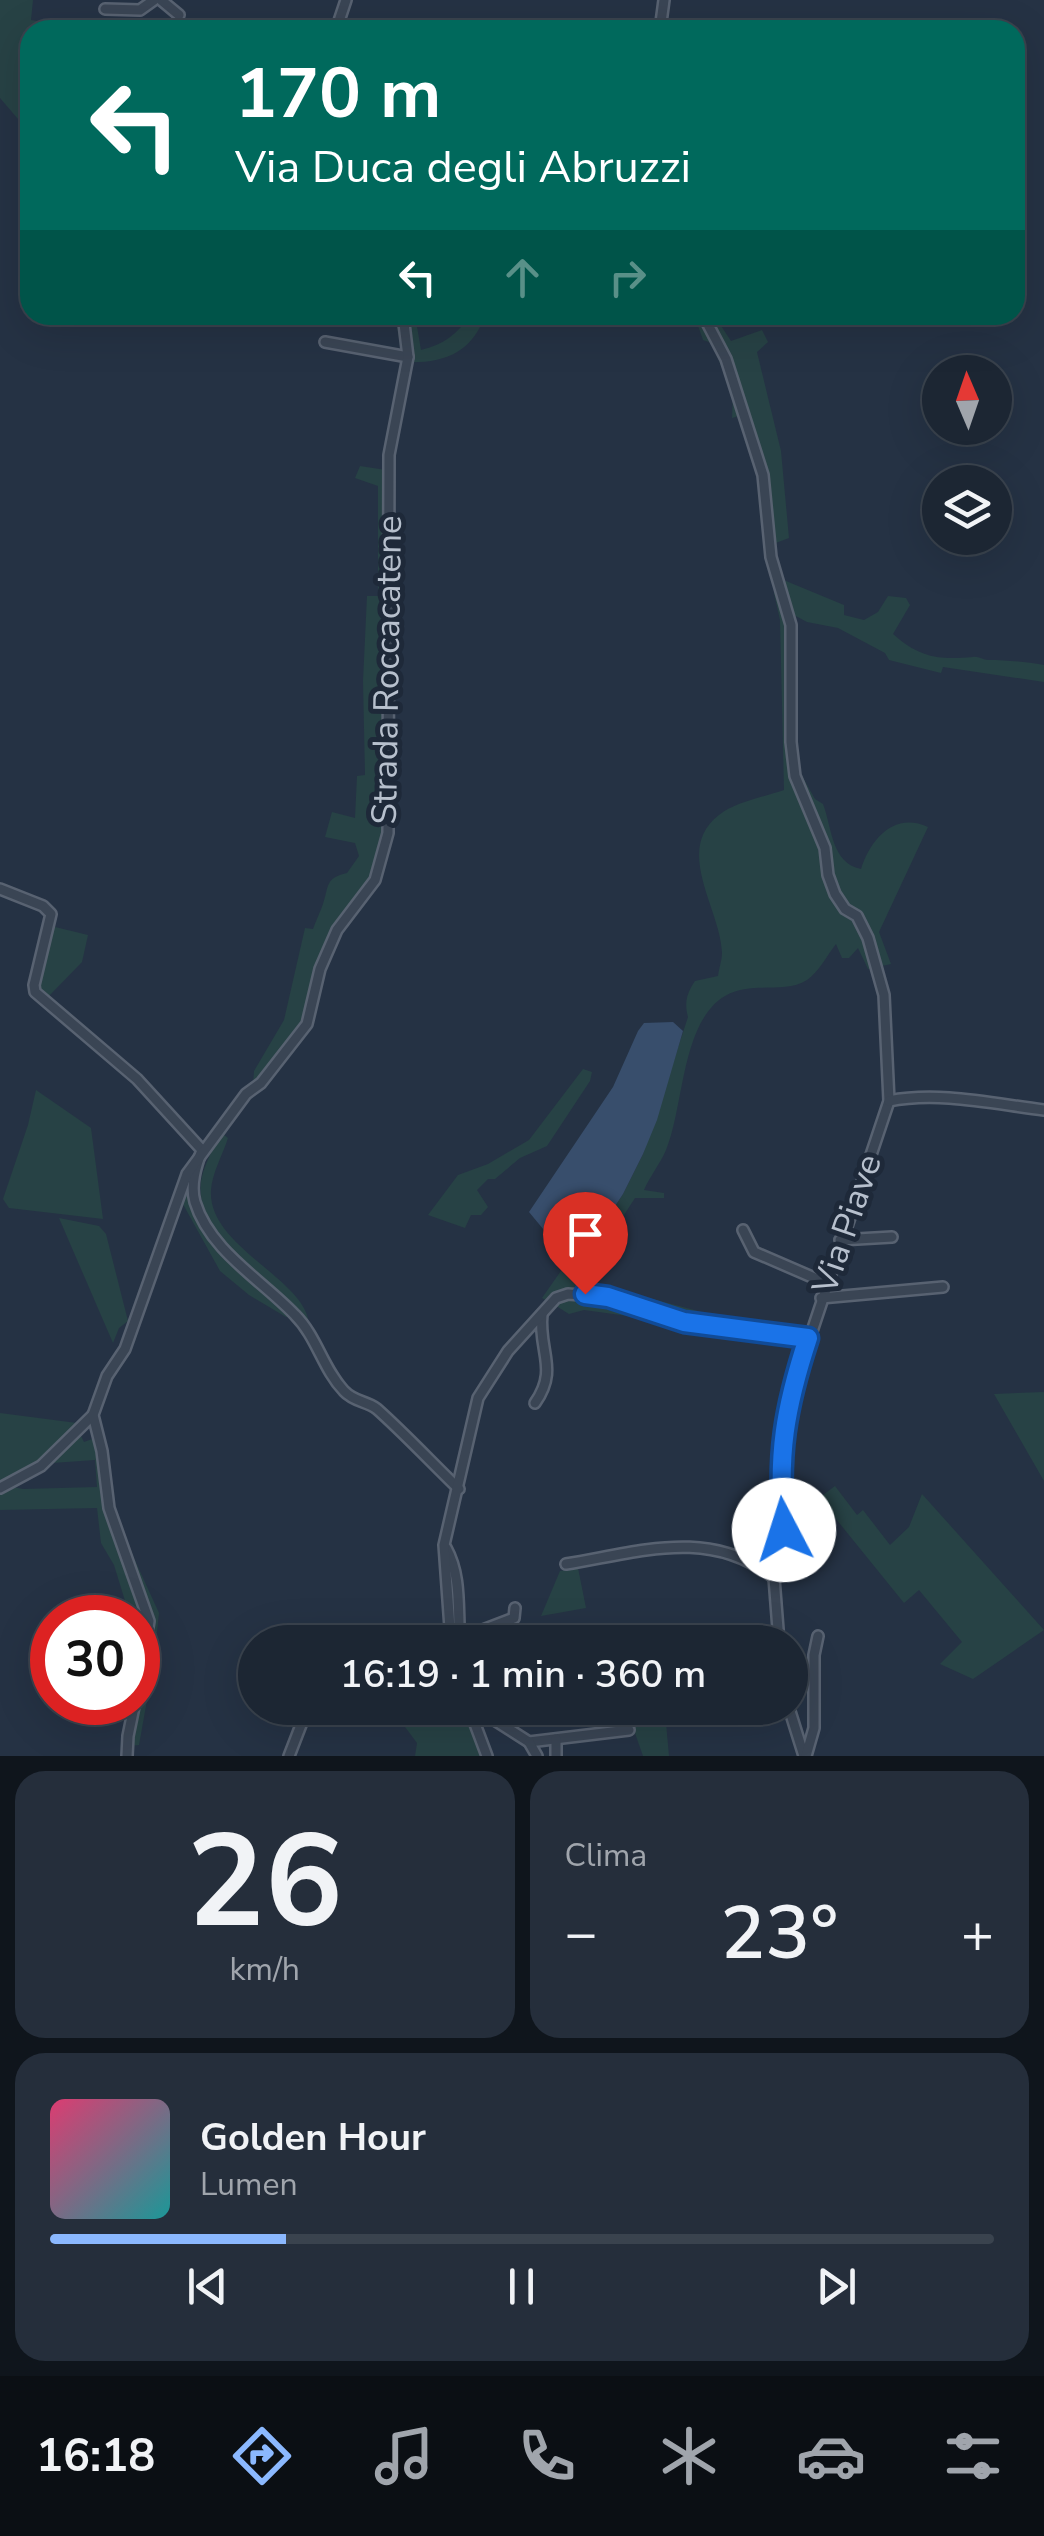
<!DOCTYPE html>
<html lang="it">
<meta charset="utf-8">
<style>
:root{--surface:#1c2633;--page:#252e3b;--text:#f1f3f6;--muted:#a0a5ac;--line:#3a434e;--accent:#8bb8fe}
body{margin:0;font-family:"Nunito Sans",sans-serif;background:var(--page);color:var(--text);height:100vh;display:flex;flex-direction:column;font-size:38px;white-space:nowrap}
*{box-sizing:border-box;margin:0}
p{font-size:32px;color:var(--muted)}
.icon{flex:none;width:55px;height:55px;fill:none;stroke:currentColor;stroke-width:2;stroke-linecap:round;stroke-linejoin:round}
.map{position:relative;height:1756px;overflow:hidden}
.details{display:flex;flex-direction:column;gap:15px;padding:15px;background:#0f151c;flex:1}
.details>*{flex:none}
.hud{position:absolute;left:20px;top:20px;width:1005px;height:305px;border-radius:30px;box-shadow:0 10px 40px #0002,0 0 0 2px var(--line);background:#00695c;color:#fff;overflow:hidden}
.needle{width:65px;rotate:358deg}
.fabs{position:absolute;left:922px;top:355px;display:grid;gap:20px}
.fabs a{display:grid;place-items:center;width:90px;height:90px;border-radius:50%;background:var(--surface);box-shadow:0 10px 40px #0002,0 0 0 2px var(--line);font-size:50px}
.speed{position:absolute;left:30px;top:1595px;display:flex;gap:20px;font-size:50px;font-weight:700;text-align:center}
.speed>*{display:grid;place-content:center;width:130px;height:130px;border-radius:50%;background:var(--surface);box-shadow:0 10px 40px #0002,0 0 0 2px var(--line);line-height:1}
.speed .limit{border:15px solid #d22;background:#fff;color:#111}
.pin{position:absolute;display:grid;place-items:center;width:85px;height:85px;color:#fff;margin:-102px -42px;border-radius:50% 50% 50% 0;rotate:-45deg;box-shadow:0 0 10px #0007}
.pin .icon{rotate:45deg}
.me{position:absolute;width:110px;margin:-55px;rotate:355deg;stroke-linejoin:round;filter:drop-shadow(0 0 8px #0008)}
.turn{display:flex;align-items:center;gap:35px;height:210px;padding:0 50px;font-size:45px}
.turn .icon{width:130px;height:130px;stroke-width:2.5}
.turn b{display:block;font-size:70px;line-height:85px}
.lanes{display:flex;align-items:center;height:95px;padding:0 50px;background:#0003;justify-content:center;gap:50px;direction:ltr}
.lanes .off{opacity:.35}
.big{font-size:75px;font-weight:600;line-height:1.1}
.details .tile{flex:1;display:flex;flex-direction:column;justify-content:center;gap:15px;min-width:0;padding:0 35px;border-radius:30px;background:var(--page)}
.details .dial{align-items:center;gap:0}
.dial b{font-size:130px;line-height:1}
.song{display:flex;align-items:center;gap:30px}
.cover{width:120px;height:120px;border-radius:15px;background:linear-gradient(135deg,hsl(340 70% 55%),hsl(180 70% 35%))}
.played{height:10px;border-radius:5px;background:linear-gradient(90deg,var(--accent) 25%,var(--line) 25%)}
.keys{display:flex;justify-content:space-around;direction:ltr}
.heat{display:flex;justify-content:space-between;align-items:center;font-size:55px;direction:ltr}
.details .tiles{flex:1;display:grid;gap:15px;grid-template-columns:1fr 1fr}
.tile:last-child{grid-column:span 2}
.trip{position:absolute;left:238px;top:1625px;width:570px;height:100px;border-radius:50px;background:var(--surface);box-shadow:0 10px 40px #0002,0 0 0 2px var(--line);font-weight:600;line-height:100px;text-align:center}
.tab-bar{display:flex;height:160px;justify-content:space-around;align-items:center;background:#0b0f14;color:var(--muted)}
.tab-bar .icon{width:70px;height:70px}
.tab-bar .current{color:var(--accent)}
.tab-bar b{font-size:45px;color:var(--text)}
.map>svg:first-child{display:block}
.green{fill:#274245}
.water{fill:#384e6c}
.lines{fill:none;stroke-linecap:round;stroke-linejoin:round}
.street-casing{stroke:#586271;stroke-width:14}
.street{stroke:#3a4554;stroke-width:9}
.route-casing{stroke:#114b97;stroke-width:25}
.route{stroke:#1a73e8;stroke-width:18}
.labels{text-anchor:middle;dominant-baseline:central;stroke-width:10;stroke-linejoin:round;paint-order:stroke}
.street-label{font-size:35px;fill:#b7c0cd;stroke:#1e2939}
</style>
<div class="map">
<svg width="1044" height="1756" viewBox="0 0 1044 1756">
<rect width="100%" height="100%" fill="#253244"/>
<g class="green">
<path d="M0,0H33L31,20L96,30H30V133L0,98Z"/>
<path d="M395,315H415L421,350C443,345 458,334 470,315H485C472,353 444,364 403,362Z"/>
<path d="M697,315H714L731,341L762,330L768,342L757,352L781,451L789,538L773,544L746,414L732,418L733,396L712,343L703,340L696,320Z"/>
<path d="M360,466L386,470L382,837L369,882L331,935L315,968L305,1023L253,1085L254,1071L284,1020L305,928L313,929C316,921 320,912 323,904C329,886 325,878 347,873L359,856L355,843L325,837L332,812L355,818L357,776L365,775L363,681L367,596H378V486L355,478Z"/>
<path d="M786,581L844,605V615L864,620L878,612L888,596L906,598L910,605L893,634C920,658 939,660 973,657C978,656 983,660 988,660C1008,660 1025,662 1044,665V682L943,667L941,673L889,660L885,653L838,628L807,622L792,614L781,584Z"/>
<path d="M777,591L789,624L794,781L802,776L815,799L823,804C832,827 831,863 861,869C870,840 894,811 928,827L879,932L891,964L868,969L858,948L849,958H842L836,944C828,954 818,973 807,980C783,995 751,980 725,996C681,1022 684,1107 666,1150C660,1164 650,1176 644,1190L664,1193V1198H635L587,1272L596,1284L770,1330L684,1318L584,1293L549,1302L542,1298L563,1268L567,1270L579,1261L623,1194L643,1154L688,1017C684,1002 687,993 695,981L718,976C719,968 722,960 722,953C721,910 673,850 719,815C735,802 764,797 784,790L780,620L774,593Z"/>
<path d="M51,926L88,935L82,962L47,998L37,988Z"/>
<path d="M583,1069L592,1072L590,1081L547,1146L520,1158L495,1179H488L477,1190L488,1207L481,1215H471L465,1228L428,1215L458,1175L488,1164L529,1140Z"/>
<path d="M36,1090L91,1128L103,1219L9,1208L3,1199L28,1125Z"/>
<path d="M220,1132L228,1138C223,1154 212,1173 211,1190C207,1247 307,1279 309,1325L214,1231C190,1186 202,1175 220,1132Z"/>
<path d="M190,1175C188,1233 254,1278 292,1316L286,1317L249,1295L220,1271L179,1197Z"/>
<path d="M59,1218L99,1226L106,1234L128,1321L119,1328L113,1343Z"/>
<path d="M568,1297L607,1300L672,1322L584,1310L569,1314L553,1304Z"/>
<path d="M1044,1392V1481L994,1394Z"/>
<path d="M0,1413L77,1423L40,1462L2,1485L23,1489L97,1487L95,1460L52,1463L79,1432L84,1442L95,1438L108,1508L146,1620L138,1672V1618L130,1617L114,1565L101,1543L97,1508L0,1510Z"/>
<path d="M835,1486L857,1515L863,1510L890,1545L909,1527L922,1494L1044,1630L973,1679L940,1664L962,1642L919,1590L904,1603L819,1498Z"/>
<path d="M112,1510L159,1613L154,1661L139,1745L129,1746L151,1631Z"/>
<path d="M578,1568L586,1608L541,1616L560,1571Z"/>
<path d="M391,1708H454L470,1723L483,1756H415L417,1743Z"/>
<path d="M631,1711L650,1712L666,1723L669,1756H643L628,1713Z"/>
</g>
<path class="water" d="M673,1022L683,1031L657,1120L643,1154L623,1194L579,1261L567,1271L563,1268V1253L529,1212L613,1087L638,1031L644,1023Z"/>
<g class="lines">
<defs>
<g id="street">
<path d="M161,0L179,15"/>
<path d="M105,9L140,10L154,0"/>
<path d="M336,30L346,0"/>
<path d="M660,30L664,0"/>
<path d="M703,315L726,359L763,475L771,557L791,625V742L795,776L825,848L828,875L835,894L845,909L857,916L868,938L884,995L889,1101L788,1403L780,1451L784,1530L774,1578L779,1642"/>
<path d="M325,342L408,357"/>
<path d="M0,889L43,906L51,914L34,985L35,992L137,1079L202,1150C196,1166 190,1185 195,1202C210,1251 262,1280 295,1315C317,1337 323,1369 344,1391C354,1402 367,1401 377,1409C405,1434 432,1463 459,1489"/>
<path d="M889,1101C939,1091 994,1104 1044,1110"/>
<path d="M743,1230L754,1252L826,1283"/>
<path d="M840,1240L892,1237"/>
<path d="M821,1298L943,1287"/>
<path d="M535,1403C559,1369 538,1351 542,1314"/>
<path d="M0,1488L41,1466L93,1415"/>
<path d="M446,1548C462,1577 457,1610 460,1642"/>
<path d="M566,1564C640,1552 710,1527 774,1578"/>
<path d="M459,1639L514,1618L515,1608"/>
<path d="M451,1642L444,1545L478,1398L508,1351L556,1298L568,1294L608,1297L684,1322L808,1338"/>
<path d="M138,1688L149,1621L109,1508L102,1451L93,1415L107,1376L125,1349L187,1174L246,1094L261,1083L307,1024L320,969L337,930L375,880L388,833L389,455L408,357L403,315"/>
<path d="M469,1708L487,1756"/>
<path d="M789,1708L804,1756"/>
<path d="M470,1710L482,1712L529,1742L629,1730"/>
<path d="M529,1742L537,1756"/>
<path d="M127,1756L128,1736L135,1702"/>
<path d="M289,1756L301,1725"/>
<path d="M556,1756V1739"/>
<path d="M806,1756L814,1728V1655L818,1636"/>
</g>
</defs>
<use href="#street" class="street-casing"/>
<use href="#street" class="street"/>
</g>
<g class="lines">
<defs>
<path id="route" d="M585,1294L608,1297L684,1322L808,1338C785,1408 777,1455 784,1530"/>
</defs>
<use href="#route" class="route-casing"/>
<use href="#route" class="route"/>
</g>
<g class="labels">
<g class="street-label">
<text transform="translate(387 670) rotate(-89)">Strada Roccacatene</text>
<text transform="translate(847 1224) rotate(-71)">Via Piave</text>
</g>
</g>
</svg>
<div class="fabs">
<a><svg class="needle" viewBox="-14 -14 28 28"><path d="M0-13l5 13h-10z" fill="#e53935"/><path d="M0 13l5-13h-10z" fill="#a0a5ac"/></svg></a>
<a><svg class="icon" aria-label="layers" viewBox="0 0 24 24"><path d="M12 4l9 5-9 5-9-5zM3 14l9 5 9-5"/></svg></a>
</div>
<div class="speed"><div class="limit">30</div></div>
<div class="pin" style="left:585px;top:1294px;background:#d93025"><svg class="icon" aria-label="arrive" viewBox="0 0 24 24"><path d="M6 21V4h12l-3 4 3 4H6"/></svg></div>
<svg class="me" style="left:784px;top:1530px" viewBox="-20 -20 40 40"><circle r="19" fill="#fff"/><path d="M0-13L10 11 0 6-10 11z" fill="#1a73e8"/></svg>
<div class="trip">16:19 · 1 min · 360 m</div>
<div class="hud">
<div class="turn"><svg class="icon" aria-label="left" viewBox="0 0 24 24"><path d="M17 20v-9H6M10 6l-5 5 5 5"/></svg><div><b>170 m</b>Via Duca degli Abruzzi</div></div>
<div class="lanes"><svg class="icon" aria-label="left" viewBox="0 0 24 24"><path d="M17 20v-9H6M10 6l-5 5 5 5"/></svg><svg class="icon off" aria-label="ahead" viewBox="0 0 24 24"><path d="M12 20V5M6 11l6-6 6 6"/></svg><svg class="icon off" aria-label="right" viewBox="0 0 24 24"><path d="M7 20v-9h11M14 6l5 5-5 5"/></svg></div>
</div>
</div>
<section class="details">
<div class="tiles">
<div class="tile dial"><b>26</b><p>km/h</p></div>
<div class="tile"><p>Clima</p>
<div class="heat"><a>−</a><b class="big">23°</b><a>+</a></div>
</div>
<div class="tile">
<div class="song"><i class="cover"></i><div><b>Golden Hour</b><p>Lumen</p></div></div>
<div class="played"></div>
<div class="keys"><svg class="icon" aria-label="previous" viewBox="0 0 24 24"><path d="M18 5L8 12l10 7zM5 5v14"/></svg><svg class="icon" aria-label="pause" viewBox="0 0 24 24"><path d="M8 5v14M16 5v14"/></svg><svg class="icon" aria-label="next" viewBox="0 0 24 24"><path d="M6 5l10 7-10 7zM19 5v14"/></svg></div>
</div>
</div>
</section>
<nav class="tab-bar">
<b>16:18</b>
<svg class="icon current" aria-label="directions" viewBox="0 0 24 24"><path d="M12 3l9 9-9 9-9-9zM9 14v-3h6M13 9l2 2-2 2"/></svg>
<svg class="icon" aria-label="music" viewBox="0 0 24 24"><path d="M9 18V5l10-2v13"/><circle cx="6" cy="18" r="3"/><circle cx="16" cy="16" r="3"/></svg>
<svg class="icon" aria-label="phone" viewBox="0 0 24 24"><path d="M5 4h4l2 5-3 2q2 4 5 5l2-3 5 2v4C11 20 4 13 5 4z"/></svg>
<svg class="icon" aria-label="climate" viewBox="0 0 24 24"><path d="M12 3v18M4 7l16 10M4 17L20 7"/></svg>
<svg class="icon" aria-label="car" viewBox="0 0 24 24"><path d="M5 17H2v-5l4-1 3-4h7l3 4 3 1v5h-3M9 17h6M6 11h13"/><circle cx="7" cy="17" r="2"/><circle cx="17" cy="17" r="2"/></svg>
<svg class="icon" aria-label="filters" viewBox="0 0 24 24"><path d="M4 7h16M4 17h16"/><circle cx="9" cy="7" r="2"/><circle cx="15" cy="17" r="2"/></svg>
</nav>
